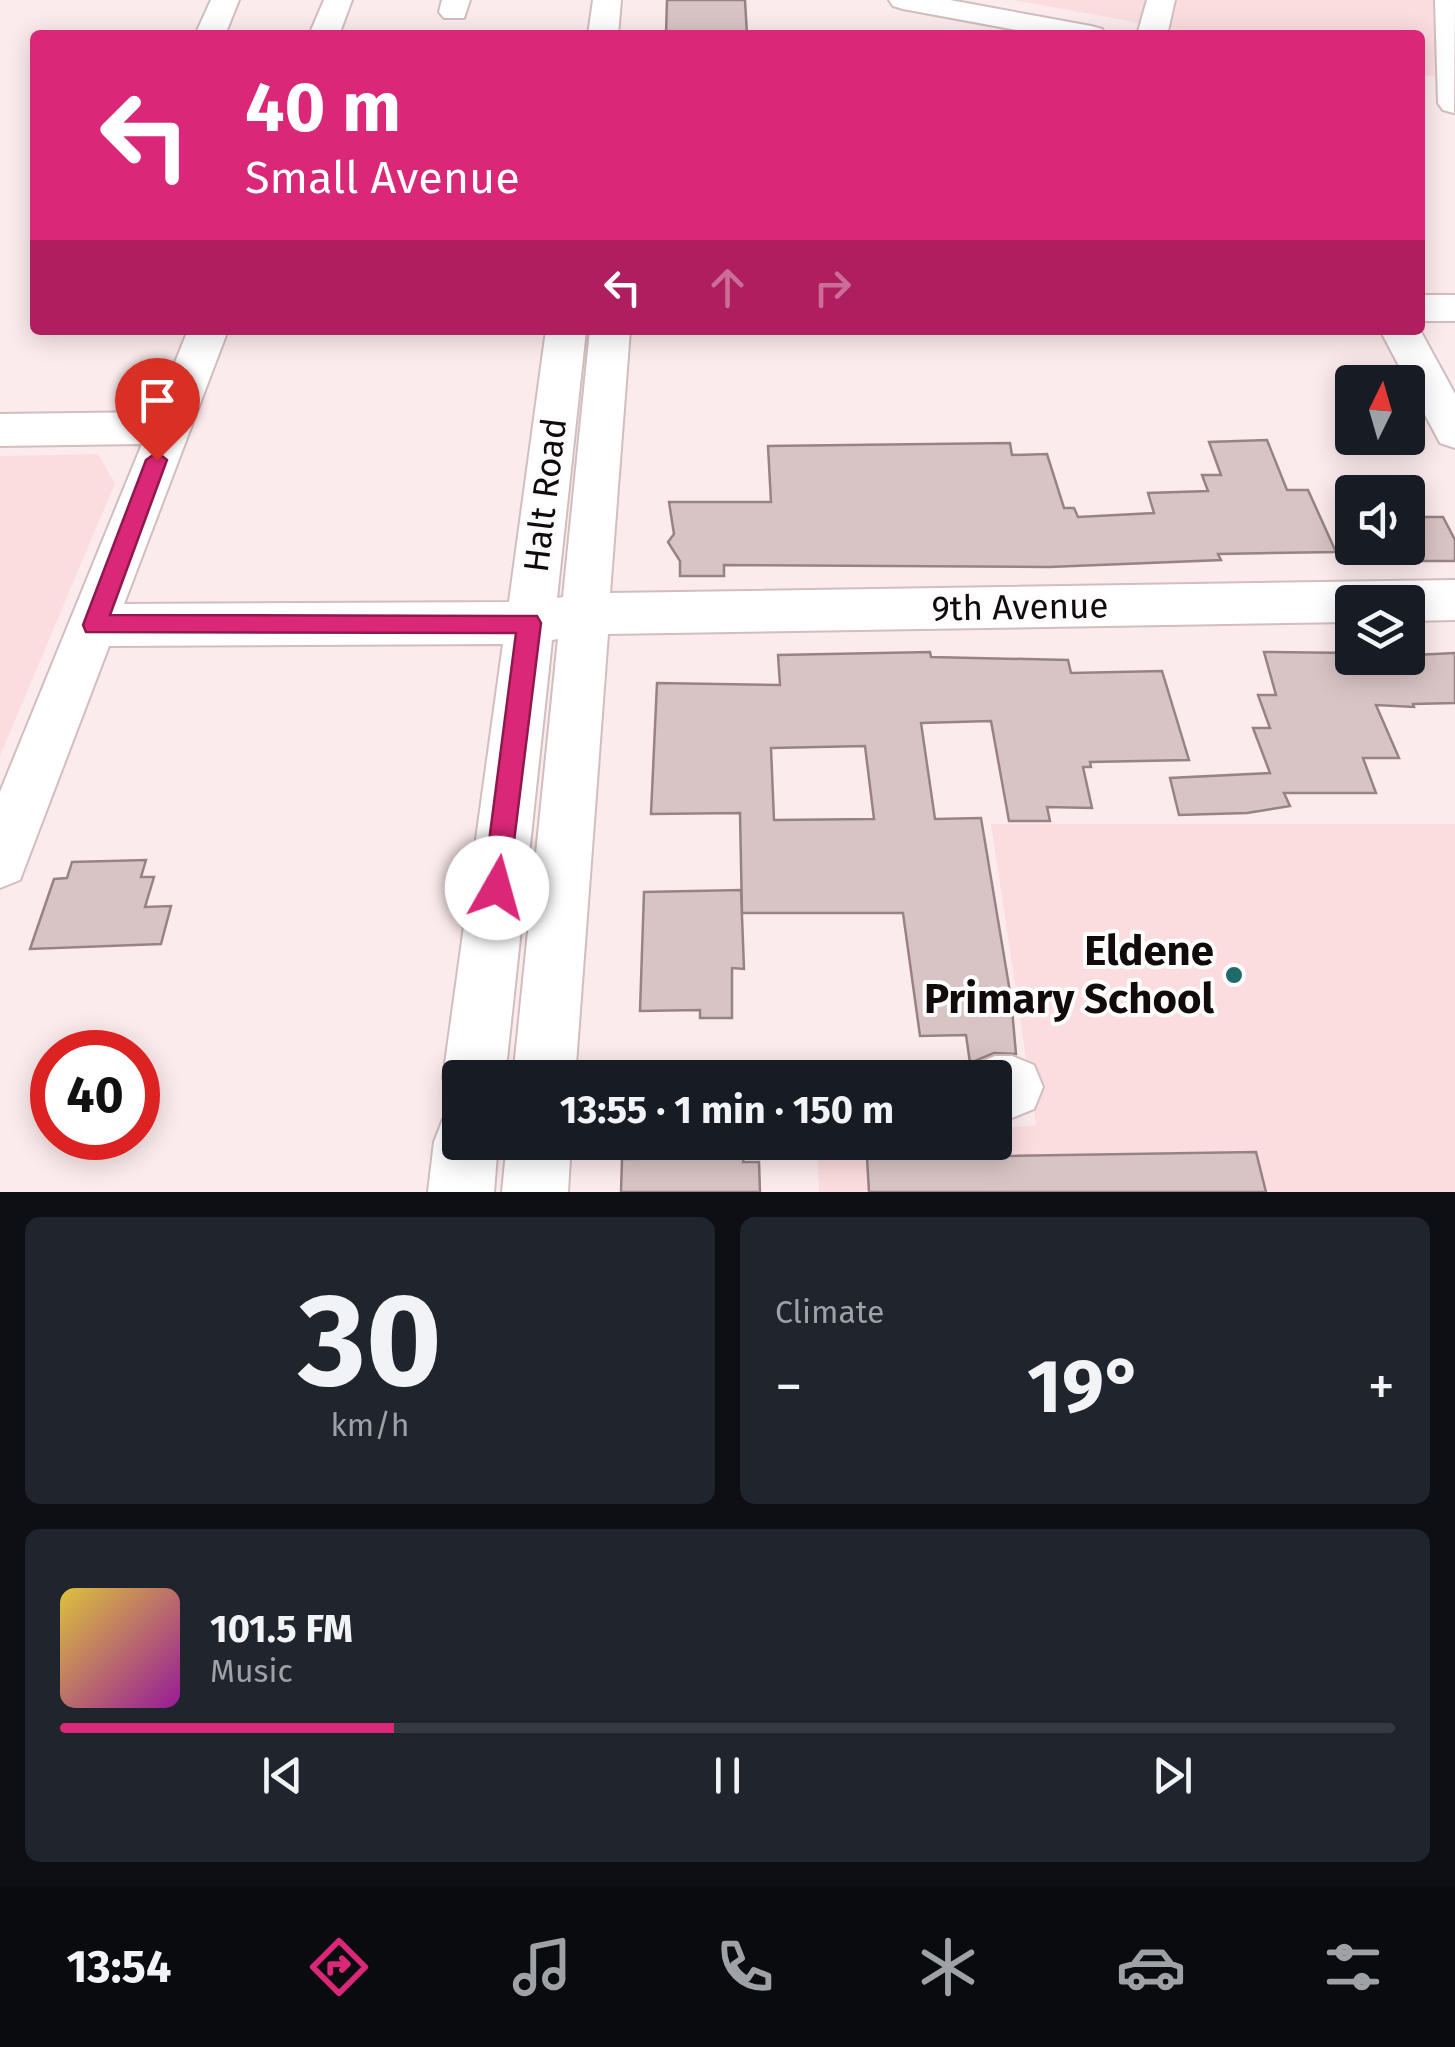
<!DOCTYPE html>
<meta charset="utf-8">
<style>
:root{--surface:#171b24;--page:#20242c;--text:#f1f3f6;--muted:#9ea1a6;--line:#363941;--accent:#db2777}
body{margin:0;font-family:"Fira Sans",sans-serif;background:var(--page);color:var(--text);height:100vh;display:flex;flex-direction:column;font-size:38px;white-space:nowrap}
*{box-sizing:border-box;margin:0}
p{font-size:32px;color:var(--muted)}
.icon{flex:none;width:55px;height:55px;fill:none;stroke:currentColor;stroke-width:2;stroke-linecap:round;stroke-linejoin:round}
.map{position:relative;height:1192px;overflow:hidden}
.details{display:flex;flex-direction:column;gap:25px;padding:25px;background:#0d0f14;flex:1}
.details>*{flex:none}
.banner{position:absolute;left:30px;top:30px;width:1395px;height:305px;border-radius:10px;box-shadow:0 5px 25px #0003;background:#db2777;color:#fff;overflow:hidden}
.needle{width:65px;rotate:5deg}
.controls{position:absolute;left:1335px;top:365px;display:grid;gap:20px}
.controls a{display:grid;place-items:center;width:90px;height:90px;border-radius:10px;background:var(--surface);box-shadow:0 5px 25px #0003;font-size:50px}
.speed{position:absolute;left:30px;top:1030px;display:flex;gap:20px;font-size:50px;font-weight:700;text-align:center}
.speed>*{display:grid;place-content:center;width:130px;height:130px;border-radius:50%;background:var(--surface);box-shadow:0 5px 25px #0003;line-height:1}
.speed .limit{border:15px solid #d22;background:#fff;color:#111}
.pin{position:absolute;display:grid;place-items:center;width:85px;height:85px;color:#fff;margin:-102px -42px;border-radius:50% 50% 50% 0;rotate:-45deg;box-shadow:0 0 10px #0007}
.pin .icon{rotate:45deg}
.me{position:absolute;width:110px;margin:-55px;rotate:7deg;stroke-linejoin:round;filter:drop-shadow(0 0 8px #0008)}
.turn{display:flex;align-items:center;gap:35px;height:210px;padding:0 50px;font-size:45px}
.turn .icon{width:130px;height:130px;stroke-width:2.5}
.turn b{display:block;font-size:70px;line-height:85px}
.lanes{display:flex;align-items:center;height:95px;padding:0 50px;background:#0003;justify-content:center;gap:50px;direction:ltr}
.lanes .off{opacity:.35}
.big{font-size:75px;font-weight:700;line-height:1.1}
.details .tile{flex:1;display:flex;flex-direction:column;justify-content:center;gap:15px;min-width:0;padding:0 35px;border-radius:15px;background:var(--page)}
.details .dial{align-items:center;gap:0}
.dial b{font-size:130px;line-height:1}
.song{display:flex;align-items:center;gap:30px}
.cover{width:120px;height:120px;border-radius:15px;background:linear-gradient(135deg,hsl(50 70% 55%),hsl(300 70% 35%))}
.played{height:10px;border-radius:5px;background:linear-gradient(90deg,var(--accent) 25%,var(--line) 25%)}
.keys{display:flex;justify-content:space-around;direction:ltr}
.heat{display:flex;justify-content:space-between;align-items:center;font-size:55px;direction:ltr}
.details .tiles{flex:1;display:grid;gap:25px;grid-template-columns:1fr 1fr}
.tile:last-child{grid-column:span 2}
.trip{position:absolute;left:442px;top:1060px;width:570px;height:100px;border-radius:10px;background:var(--surface);box-shadow:0 5px 25px #0003;font-weight:700;line-height:100px;text-align:center}
.menu{display:flex;height:160px;justify-content:space-around;align-items:center;background:#090b0e;color:var(--muted)}
.menu .icon{width:70px;height:70px}
.menu .active{color:var(--accent)}
.menu b{font-size:45px;color:var(--text)}
.map>svg:first-child{display:block}
.built{fill:#fcdddf}
.building{fill:#d9c4c5;stroke:#978384;stroke-width:2.5;fill-rule:evenodd}
.lines{fill:none;stroke-linecap:round;stroke-linejoin:round}
.minor-casing{stroke:#d2bdbf;stroke-width:4}
.minor{fill:#fff;fill-rule:evenodd}
.route{fill:#db2777;stroke:#8e194d;stroke-width:2.5}
.poi-dot{fill:#1f6b6a;stroke:#fdfdfd;stroke-width:4}
.labels{text-anchor:middle;dominant-baseline:central;stroke-width:8;stroke-linejoin:round;paint-order:stroke}
.street-label{font-size:35px;fill:#120b0c;stroke:#fdfdfd}
.near-poi-label{font-size:42px;font-weight:bold;fill:#120b0c;stroke:#fdfdfd;text-anchor:end}
</style>
<div class="map">
<svg width="1455" height="1192" viewBox="0 0 1455 1192">
<rect width="100%" height="100%" fill="#fcebec"/>
<g class="built">
<path d="M1013,0H1455V80L1420,74V35H1206Z"/>
<path d="M98,454L115,483L0,756V456Z"/>
<path d="M991,824H1455V1192H819L817,1145L995,1142V1129L1036,1125Z"/>
</g>
<g class="building">
<path d="M667,0H745L747,35H666Z"/>
<path d="M1267,440L1287,490H1308L1336,552L1218,554L1221,560L1049,567L724,565V576H680V561L668,542L674,534L669,502H771L768,446L1010,443L1012,455L1047,454L1064,508H1074L1078,517L1154,513L1148,493L1208,491L1202,475H1221L1209,442Z"/>
<path d="M1408,517H1443L1455,540V561H1408Z"/>
<path d="M930,652L931,657L1068,660L1071,673L1162,671L1189,760L1090,762L1091,767H1083L1092,808L1047,807L1050,821H1009L991,721L921,723L935,819L981,818L1011,998L1016,1054L994,1053L970,1063L966,1035L920,1036L903,913H742L740,813L651,814L657,683L780,685L778,655ZM865,746L874,819L774,820L771,748Z"/>
<path d="M1264,652L1352,653V658L1455,653V703L1413,704L1414,707L1376,705L1399,758H1363L1376,793H1284L1290,806L1247,813L1179,815L1170,778L1270,773L1253,728H1270L1258,695H1276Z"/>
<path d="M146,860L141,877H154L145,907L171,906L161,944L30,949L54,879L67,878L72,862Z"/>
<path d="M741,890L744,969L732,968V1018H700V1010L640,1011L644,892Z"/>
<path d="M1256,1152L1266,1192H869L867,1158Z"/>
<path d="M744,1157L743,1162H759L760,1192H621L622,1159Z"/>
</g>
<g class="lines">
<defs>
<g id="minor">
<path d="M211,0H239L225,35H195Z"/>
<path d="M324,0H352L339,35H309Z"/>
<path d="M442,0H470L464,18H444L439,12Z"/>
<path d="M593,0H621L618,35H588Z"/>
<path d="M889,0H950L1091,26L1102,29L1106,35H1043L903,9L893,6Z"/>
<path d="M1147,0H1175L1167,35H1137Z"/>
<path d="M1435,0H1455L1454,113L1443,110L1438,103Z"/>
<rect x="1420" y="295" width="35" height="26"/>
<path d="M188,330H228L124,604L509,602L546,330H586L557,598L563,597L590,330H630L610,593L1455,580V620L1408,621V602H1352V622L608,634L575,1078H513L558,639L552,640L505,1078H460V1103L452,1100L443,1078L503,644L109,646L20,880L0,888V792L142,444L0,446V414L155,412Z"/>
<path d="M1380,330H1420L1455,394V448L1440,443Z"/>
<path d="M995,1056H1012L1034,1065L1043,1087L1034,1109L1012,1118H995V1078H968L973,1065Z"/>
<path d="M460,1112V1142H498L494,1192H428L434,1142L443,1119Z"/>
<path d="M507,1142H571L568,1192H502Z"/>
</g>
</defs>
<use href="#minor" class="minor-casing"/>
<use href="#minor" class="minor"/>
</g>
<path class="route" d="M157,452L167,460L110,615L537,616L541,623L507,898L497,902L487,898L483,888L516,633L86,632L83,625L146,460Z"/>
<circle class="poi-dot" cx="1234" cy="975" r="10"/>
<g class="labels">
<g class="street-label">
<text transform="translate(545 495) rotate(-83)">Halt Road</text>
<text transform="translate(1020 607) rotate(-1)">9th Avenue</text>
</g>
<g class="near-poi-label">
<text x="1214" y="951">Eldene<tspan x="1214" dy="48">Primary School</tspan></text>
</g>
</g>
</svg>
<div class="controls">
<a><svg class="needle" viewBox="-14 -14 28 28"><path d="M0-13l5 13h-10z" fill="#e53935"/><path d="M0 13l5-13h-10z" fill="#9ea1a6"/></svg></a>
<a><svg class="icon" aria-label="sound" viewBox="0 0 24 24"><path d="M4 9h4l5-4v14l-5-4H4zM17 9q2 3 0 6"/></svg></a>
<a><svg class="icon" aria-label="layers" viewBox="0 0 24 24"><path d="M12 4l9 5-9 5-9-5zM3 14l9 5 9-5"/></svg></a>
</div>
<div class="speed"><div class="limit">40</div></div>
<div class="pin" style="left:157px;top:460px;background:#d93025"><svg class="icon" aria-label="arrive" viewBox="0 0 24 24"><path d="M6 21V4h12l-3 4 3 4H6"/></svg></div>
<svg class="me" style="left:497px;top:888px" viewBox="-20 -20 40 40"><circle r="19" fill="#fff"/><path d="M0-13L10 11 0 6-10 11z" fill="#db2777"/></svg>
<div class="trip">13:55 · 1 min · 150 m</div>
<div class="banner">
<div class="turn"><svg class="icon" aria-label="left" viewBox="0 0 24 24"><path d="M17 20v-9H6M10 6l-5 5 5 5"/></svg><div><b>40 m</b>Small Avenue</div></div>
<div class="lanes"><svg class="icon" aria-label="left" viewBox="0 0 24 24"><path d="M17 20v-9H6M10 6l-5 5 5 5"/></svg><svg class="icon off" aria-label="ahead" viewBox="0 0 24 24"><path d="M12 20V5M6 11l6-6 6 6"/></svg><svg class="icon off" aria-label="right" viewBox="0 0 24 24"><path d="M7 20v-9h11M14 6l5 5-5 5"/></svg></div>
</div>
</div>
<section class="details">
<div class="tiles">
<div class="tile dial"><b>30</b><p>km/h</p></div>
<div class="tile"><p>Climate</p>
<div class="heat"><a>−</a><b class="big">19°</b><a>+</a></div>
</div>
<div class="tile">
<div class="song"><i class="cover"></i><div><b>101.5 FM</b><p>Music</p></div></div>
<div class="played"></div>
<div class="keys"><svg class="icon" aria-label="previous" viewBox="0 0 24 24"><path d="M18 5L8 12l10 7zM5 5v14"/></svg><svg class="icon" aria-label="pause" viewBox="0 0 24 24"><path d="M8 5v14M16 5v14"/></svg><svg class="icon" aria-label="next" viewBox="0 0 24 24"><path d="M6 5l10 7-10 7zM19 5v14"/></svg></div>
</div>
</div>
</section>
<nav class="menu">
<b>13:54</b>
<svg class="icon active" aria-label="directions" viewBox="0 0 24 24"><path d="M12 3l9 9-9 9-9-9zM9 14v-3h6M13 9l2 2-2 2"/></svg>
<svg class="icon" aria-label="music" viewBox="0 0 24 24"><path d="M9 18V5l10-2v13"/><circle cx="6" cy="18" r="3"/><circle cx="16" cy="16" r="3"/></svg>
<svg class="icon" aria-label="phone" viewBox="0 0 24 24"><path d="M5 4h4l2 5-3 2q2 4 5 5l2-3 5 2v4C11 20 4 13 5 4z"/></svg>
<svg class="icon" aria-label="climate" viewBox="0 0 24 24"><path d="M12 3v18M4 7l16 10M4 17L20 7"/></svg>
<svg class="icon" aria-label="car" viewBox="0 0 24 24"><path d="M5 17H2v-5l4-1 3-4h7l3 4 3 1v5h-3M9 17h6M6 11h13"/><circle cx="7" cy="17" r="2"/><circle cx="17" cy="17" r="2"/></svg>
<svg class="icon" aria-label="filters" viewBox="0 0 24 24"><path d="M4 7h16M4 17h16"/><circle cx="9" cy="7" r="2"/><circle cx="15" cy="17" r="2"/></svg>
</nav>
